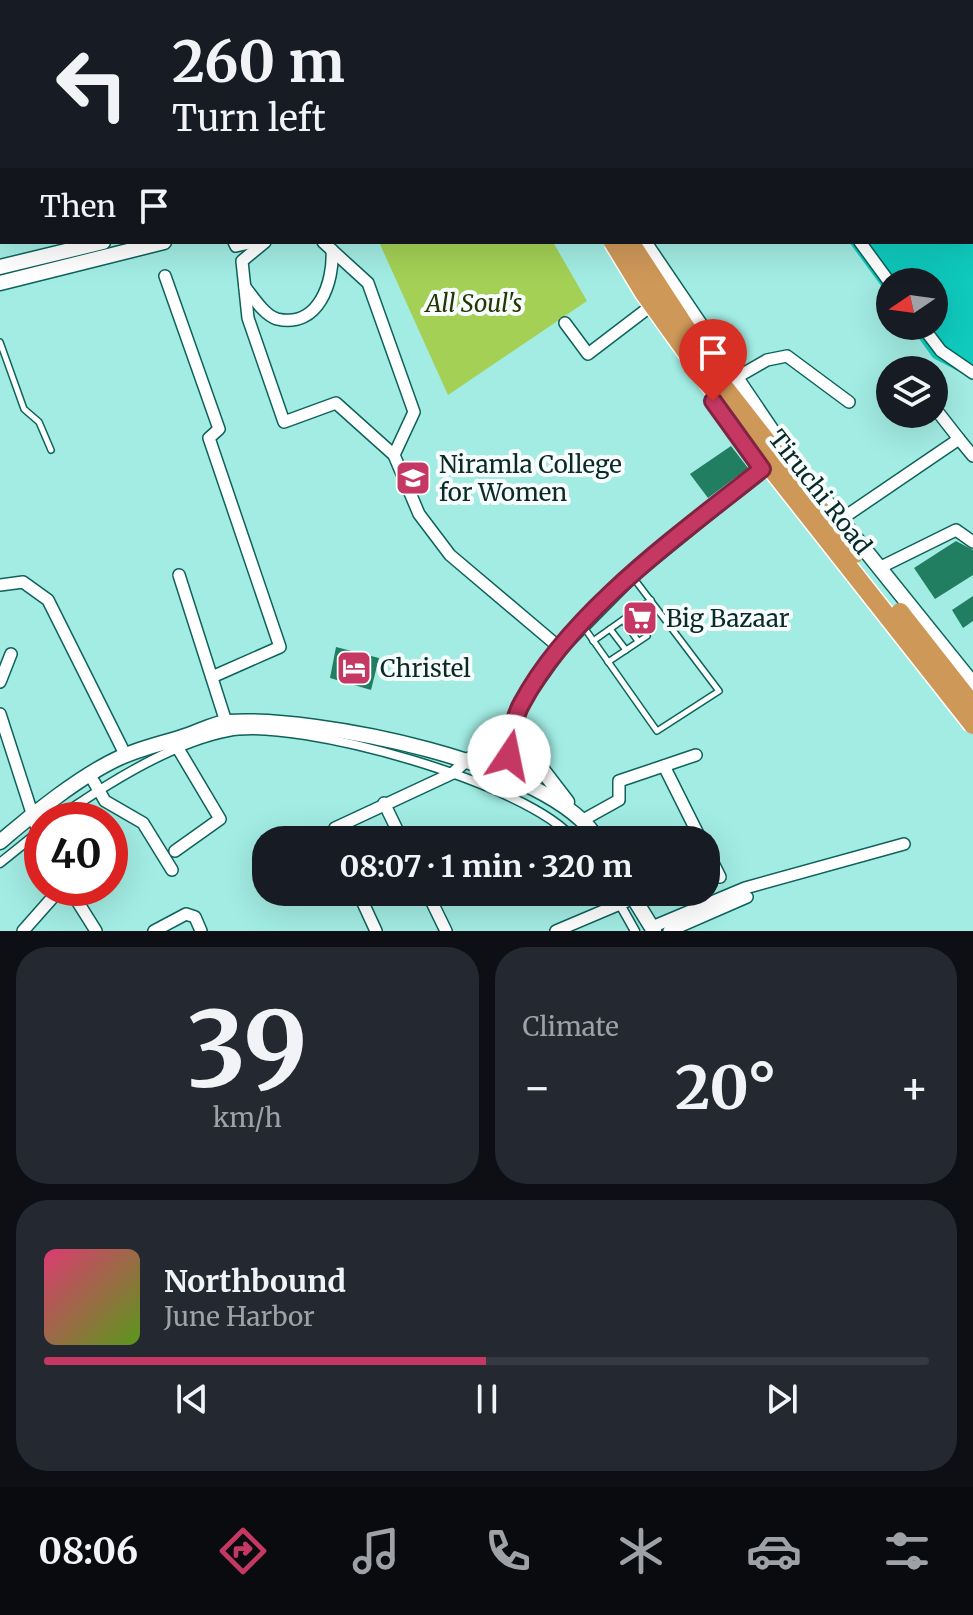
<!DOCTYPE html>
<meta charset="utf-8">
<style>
:root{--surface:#171b24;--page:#242831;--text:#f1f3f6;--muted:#9ea1a6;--line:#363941;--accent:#c63864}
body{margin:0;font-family:Merriweather,serif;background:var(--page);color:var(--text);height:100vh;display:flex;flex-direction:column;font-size:30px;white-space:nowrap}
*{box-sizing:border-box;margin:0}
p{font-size:26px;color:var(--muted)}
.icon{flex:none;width:44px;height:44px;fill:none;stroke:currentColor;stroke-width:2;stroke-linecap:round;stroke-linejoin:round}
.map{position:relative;height:931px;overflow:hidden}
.details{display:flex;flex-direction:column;gap:16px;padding:16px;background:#0d0f14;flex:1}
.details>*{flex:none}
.banner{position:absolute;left:0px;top:0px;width:974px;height:244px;box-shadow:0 8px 32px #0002;background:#171b24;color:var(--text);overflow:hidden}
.needle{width:52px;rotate:257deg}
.controls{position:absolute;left:876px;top:268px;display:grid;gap:16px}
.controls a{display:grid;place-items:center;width:72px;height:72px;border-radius:50%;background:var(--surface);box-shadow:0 8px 32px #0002;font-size:40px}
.speed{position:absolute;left:24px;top:802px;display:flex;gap:16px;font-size:40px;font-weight:700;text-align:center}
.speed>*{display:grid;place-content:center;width:104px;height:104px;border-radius:50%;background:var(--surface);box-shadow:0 8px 32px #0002;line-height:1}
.speed .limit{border:12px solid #d22;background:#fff;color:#111}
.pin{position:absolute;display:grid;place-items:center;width:68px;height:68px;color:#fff;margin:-82px -34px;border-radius:50% 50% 50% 0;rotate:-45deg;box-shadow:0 0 8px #0007}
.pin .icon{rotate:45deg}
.me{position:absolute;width:88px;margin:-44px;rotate:11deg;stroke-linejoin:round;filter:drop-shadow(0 0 6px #0008)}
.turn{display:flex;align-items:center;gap:28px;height:168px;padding:0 40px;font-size:36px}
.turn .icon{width:104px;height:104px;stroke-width:2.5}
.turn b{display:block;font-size:56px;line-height:68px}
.then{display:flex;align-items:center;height:76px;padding:0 40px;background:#0003;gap:16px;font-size:30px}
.big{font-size:60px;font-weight:700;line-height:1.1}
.details .card{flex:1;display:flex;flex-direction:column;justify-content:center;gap:12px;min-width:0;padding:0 28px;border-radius:32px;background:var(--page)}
.details .dial{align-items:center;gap:0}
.dial b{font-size:104px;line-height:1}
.song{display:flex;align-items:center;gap:24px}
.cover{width:96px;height:96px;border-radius:12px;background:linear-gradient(135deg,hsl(340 70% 55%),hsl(90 70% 35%))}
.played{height:8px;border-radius:4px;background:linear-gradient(90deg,var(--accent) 50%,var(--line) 50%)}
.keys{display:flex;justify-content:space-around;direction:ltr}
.heat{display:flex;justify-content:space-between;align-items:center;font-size:44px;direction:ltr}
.details .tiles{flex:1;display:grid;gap:16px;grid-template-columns:1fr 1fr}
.card:last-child{grid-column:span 2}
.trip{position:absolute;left:252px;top:826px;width:468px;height:80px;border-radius:32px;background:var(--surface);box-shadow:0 8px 32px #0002;font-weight:700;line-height:80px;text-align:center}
.menu{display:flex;height:128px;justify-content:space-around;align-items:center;background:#090b0e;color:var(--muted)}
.menu .icon{width:56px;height:56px}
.menu .on{color:var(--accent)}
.menu b{font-size:36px;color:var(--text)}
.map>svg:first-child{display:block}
.green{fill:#a3d055}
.water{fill:#0fcabd}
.building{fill:#217e60}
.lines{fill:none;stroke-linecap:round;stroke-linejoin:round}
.service-casing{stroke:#0d625b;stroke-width:8}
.pedestrian-casing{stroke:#0d625b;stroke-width:11}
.minor-casing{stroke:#0d625b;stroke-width:14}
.tertiary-casing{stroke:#0d625b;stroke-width:17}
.secondary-casing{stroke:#0d625b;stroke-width:17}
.primary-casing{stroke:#fff;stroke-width:19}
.trunk-casing{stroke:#fff;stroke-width:21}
.service{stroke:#fff;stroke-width:5}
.pedestrian{stroke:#fff;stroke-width:8}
.minor{stroke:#fff;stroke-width:11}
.tertiary{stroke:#fff;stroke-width:14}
.secondary{stroke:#fff;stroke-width:14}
.primary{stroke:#dab282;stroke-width:16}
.trunk{stroke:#ce9858;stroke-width:18}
.trunk-bridge-casing{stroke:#fff;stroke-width:21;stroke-linecap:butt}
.trunk-bridge{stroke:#ce9858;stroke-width:18}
.route-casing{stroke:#812441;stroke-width:20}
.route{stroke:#c63864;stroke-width:14}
.labels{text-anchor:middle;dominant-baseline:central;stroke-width:8;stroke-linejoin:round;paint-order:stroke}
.park-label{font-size:24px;font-style:italic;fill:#253601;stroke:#f7fefd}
.poi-label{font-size:24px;fill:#0a2927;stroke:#f7fefd;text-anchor:start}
.street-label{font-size:24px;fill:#0a2927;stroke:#f7fefd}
</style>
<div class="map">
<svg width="973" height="931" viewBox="0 0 973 931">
<rect width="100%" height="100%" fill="#a2ece3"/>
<path class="green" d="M379,242H553L587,301L448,395Z"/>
<path class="water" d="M973,161V379L933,358L910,326H934V282H890V298L849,242H972Z"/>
<g class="building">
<path d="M731,446L748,468L708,498L690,474Z"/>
<path d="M956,541L973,550V575L935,599L914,568Z"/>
<path d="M973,596V621L963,628L952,610Z"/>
<path d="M336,647L379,658L371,690L330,678Z"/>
</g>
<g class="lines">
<defs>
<g id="service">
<path d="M0,181L2,183"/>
<path d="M0,210L2,209"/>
<path d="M0,342L24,409L39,422L51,450"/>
<path d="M623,620L638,641"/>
<path d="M583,626L657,731L719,691L632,576"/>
<path d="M610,629L626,650"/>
<path d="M593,641L651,600"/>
<path d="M608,662L647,636"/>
</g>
<g id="pedestrian">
<path d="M55,820C103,786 170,743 228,732C298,718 531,784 574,840"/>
<path d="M0,863L41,830"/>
<path d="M613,892L635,931"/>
</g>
<g id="minor">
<path d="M612,0L613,2"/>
<path d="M262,2L266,0"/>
<path d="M368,2L372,0"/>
<path d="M972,29L973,28"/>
<path d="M0,44L2,43"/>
<path d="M972,79H973"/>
<path d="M0,109L2,113"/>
<path d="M234,242L236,246L254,242"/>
<path d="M265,242L242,261L248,318L284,422L336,403L394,455"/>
<path d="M323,242L368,283L414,412L394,455L419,514L450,555L560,648"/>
<path d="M860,242L890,283"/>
<path d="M165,276L219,429L209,438L280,647L212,677"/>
<path d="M245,287C253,297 264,315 277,319C319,329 334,281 332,250"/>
<path d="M565,323L588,354L647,309"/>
<path d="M922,326L941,351L973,373"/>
<path d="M734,379L767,360L787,356L849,402"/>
<path d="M934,407L959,439"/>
<path d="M840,520L959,439L973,456"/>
<path d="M879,568L956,530L973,542"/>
<path d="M179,575L226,722"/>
<path d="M0,585L23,582L48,600L126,756"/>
<path d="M0,682L11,654"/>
<path d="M0,714L42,844"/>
<path d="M173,740L220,819L175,851"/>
<path d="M664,766L701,840"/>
<path d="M91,777L105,801L143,823L172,870"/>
<path d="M384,803L402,840"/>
<path d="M583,820L619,800V781L696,755"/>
<path d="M334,840L335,828L453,773L466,761"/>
<path d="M706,849L720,877"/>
<path d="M69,888L96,931"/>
<path d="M358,892L376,931"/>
<path d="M427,892L446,931"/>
<path d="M652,927L745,888L904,844"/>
<path d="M23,931L61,888"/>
<path d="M154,931L186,914L195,917L201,931"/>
<path d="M556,931L634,898"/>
<path d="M669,931L747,897"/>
</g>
<g id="tertiary">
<path d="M475,0L477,2"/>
<path d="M704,0L705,2"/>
<path d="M644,242L787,453L973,684"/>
<path d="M514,727L524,746L567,802"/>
<path d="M514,731L509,766L515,780"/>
<path d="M466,761L499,747L514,727L520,705L560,648L632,575L762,469"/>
<path d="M0,842C31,815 82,775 119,758C140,748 165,743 188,735C200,731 215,723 228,722C314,716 552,762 598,840"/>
<path d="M630,892L654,931"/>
</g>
<g id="secondary">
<path d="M0,267L103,242"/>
<path d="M0,283L164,242"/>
</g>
<g id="primary">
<path d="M972,108H973"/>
<path d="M972,122H973"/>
</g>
<g id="trunk">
<path d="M670,0L671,2"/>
<path d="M686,0V2"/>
<path d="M972,97H973"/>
</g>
</defs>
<use href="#service" class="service-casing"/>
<use href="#pedestrian" class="pedestrian-casing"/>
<use href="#minor" class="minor-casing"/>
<use href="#tertiary" class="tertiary-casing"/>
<use href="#secondary" class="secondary-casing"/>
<use href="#primary" class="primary-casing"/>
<use href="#trunk" class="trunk-casing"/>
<use href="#service" class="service"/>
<use href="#pedestrian" class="pedestrian"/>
<use href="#minor" class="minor"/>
<use href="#tertiary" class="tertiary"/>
<use href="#secondary" class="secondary"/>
<use href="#primary" class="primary"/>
<use href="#trunk" class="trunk"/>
<defs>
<g id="trunk-bridge">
<path d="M613,242L644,293L755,448L973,725"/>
<path d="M630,242L725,388L855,554"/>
<path d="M900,612L973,705"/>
</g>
</defs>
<use href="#trunk-bridge" class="trunk-bridge-casing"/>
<use href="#trunk-bridge" class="trunk-bridge"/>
</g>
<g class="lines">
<defs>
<path id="route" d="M509,756C512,739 513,718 522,703C571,611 682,533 762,469L713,401"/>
</defs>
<use href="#route" class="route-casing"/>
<use href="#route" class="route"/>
</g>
<defs>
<symbol id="university-square" viewBox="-11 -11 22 22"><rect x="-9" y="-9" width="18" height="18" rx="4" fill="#c63864" stroke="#f7fefd"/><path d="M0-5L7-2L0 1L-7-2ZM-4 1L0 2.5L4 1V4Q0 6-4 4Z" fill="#fff"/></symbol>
<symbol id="supermarket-square" viewBox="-11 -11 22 22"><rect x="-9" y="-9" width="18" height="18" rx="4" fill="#c63864" stroke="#f7fefd"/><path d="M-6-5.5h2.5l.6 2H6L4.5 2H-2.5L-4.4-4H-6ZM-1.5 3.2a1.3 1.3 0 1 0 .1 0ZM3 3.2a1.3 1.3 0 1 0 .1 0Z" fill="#fff"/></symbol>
<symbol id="hotel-square" viewBox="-11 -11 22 22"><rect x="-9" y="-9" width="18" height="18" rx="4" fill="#c63864" stroke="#f7fefd"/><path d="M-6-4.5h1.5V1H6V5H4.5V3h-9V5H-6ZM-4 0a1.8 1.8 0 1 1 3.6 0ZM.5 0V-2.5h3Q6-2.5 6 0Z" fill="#fff"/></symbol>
</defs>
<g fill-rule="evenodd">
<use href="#university-square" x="393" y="458" width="40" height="40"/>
<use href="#supermarket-square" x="620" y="598" width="40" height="40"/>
<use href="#hotel-square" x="334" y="648" width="40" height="40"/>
</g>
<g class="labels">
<g class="park-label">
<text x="474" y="303">All Soul's</text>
</g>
<g class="poi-label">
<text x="439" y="464">Niramla College<tspan x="439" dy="28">for Women</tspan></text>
<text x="666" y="618">Big Bazaar</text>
<text x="380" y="668">Christel</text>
</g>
<g class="street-label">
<text transform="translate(820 492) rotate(52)">Tiruchi Road</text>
</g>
</g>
</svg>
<div class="controls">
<a><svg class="needle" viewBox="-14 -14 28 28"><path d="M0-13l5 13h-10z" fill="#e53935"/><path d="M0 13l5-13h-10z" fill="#9ea1a6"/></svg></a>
<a><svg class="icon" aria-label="layers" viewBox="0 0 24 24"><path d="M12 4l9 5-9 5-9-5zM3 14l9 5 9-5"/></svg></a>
</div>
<div class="speed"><div class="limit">40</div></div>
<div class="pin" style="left:713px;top:401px;background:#d93025"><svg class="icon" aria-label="arrive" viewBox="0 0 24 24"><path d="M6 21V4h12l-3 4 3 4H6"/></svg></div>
<svg class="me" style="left:509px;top:756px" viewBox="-20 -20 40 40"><circle r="19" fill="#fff"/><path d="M0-13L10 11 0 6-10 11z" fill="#c63864"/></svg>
<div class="trip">08:07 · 1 min · 320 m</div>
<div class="banner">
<div class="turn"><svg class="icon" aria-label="left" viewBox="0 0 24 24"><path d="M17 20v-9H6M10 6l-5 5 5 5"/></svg><div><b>260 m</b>Turn left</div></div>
<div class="then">Then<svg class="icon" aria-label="arrive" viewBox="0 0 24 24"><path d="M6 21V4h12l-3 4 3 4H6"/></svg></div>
</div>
</div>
<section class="details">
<div class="tiles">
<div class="card dial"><b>39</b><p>km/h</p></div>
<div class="card"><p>Climate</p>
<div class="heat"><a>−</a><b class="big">20°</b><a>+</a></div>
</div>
<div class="card">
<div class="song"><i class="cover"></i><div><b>Northbound</b><p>June Harbor</p></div></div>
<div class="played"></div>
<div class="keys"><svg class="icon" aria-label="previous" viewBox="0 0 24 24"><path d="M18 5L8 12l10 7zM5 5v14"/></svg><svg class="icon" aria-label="pause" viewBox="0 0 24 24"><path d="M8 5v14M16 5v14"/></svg><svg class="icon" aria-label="next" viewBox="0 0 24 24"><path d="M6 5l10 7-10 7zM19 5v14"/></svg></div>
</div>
</div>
</section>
<nav class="menu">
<b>08:06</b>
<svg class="icon on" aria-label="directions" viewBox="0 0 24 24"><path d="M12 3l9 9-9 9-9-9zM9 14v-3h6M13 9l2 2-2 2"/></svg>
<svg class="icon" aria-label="music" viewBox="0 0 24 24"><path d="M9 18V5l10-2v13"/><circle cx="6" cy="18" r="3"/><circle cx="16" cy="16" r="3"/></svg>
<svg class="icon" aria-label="phone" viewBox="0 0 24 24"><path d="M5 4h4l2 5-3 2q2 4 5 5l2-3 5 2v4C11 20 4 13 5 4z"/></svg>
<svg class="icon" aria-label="climate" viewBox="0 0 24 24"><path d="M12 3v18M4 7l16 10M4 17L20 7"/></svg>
<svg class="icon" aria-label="car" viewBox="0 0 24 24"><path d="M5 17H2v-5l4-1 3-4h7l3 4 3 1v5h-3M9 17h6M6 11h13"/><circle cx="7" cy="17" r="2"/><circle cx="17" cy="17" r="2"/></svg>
<svg class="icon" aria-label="filters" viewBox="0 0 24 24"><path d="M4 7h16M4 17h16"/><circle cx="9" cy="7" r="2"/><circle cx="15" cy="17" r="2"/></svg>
</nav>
